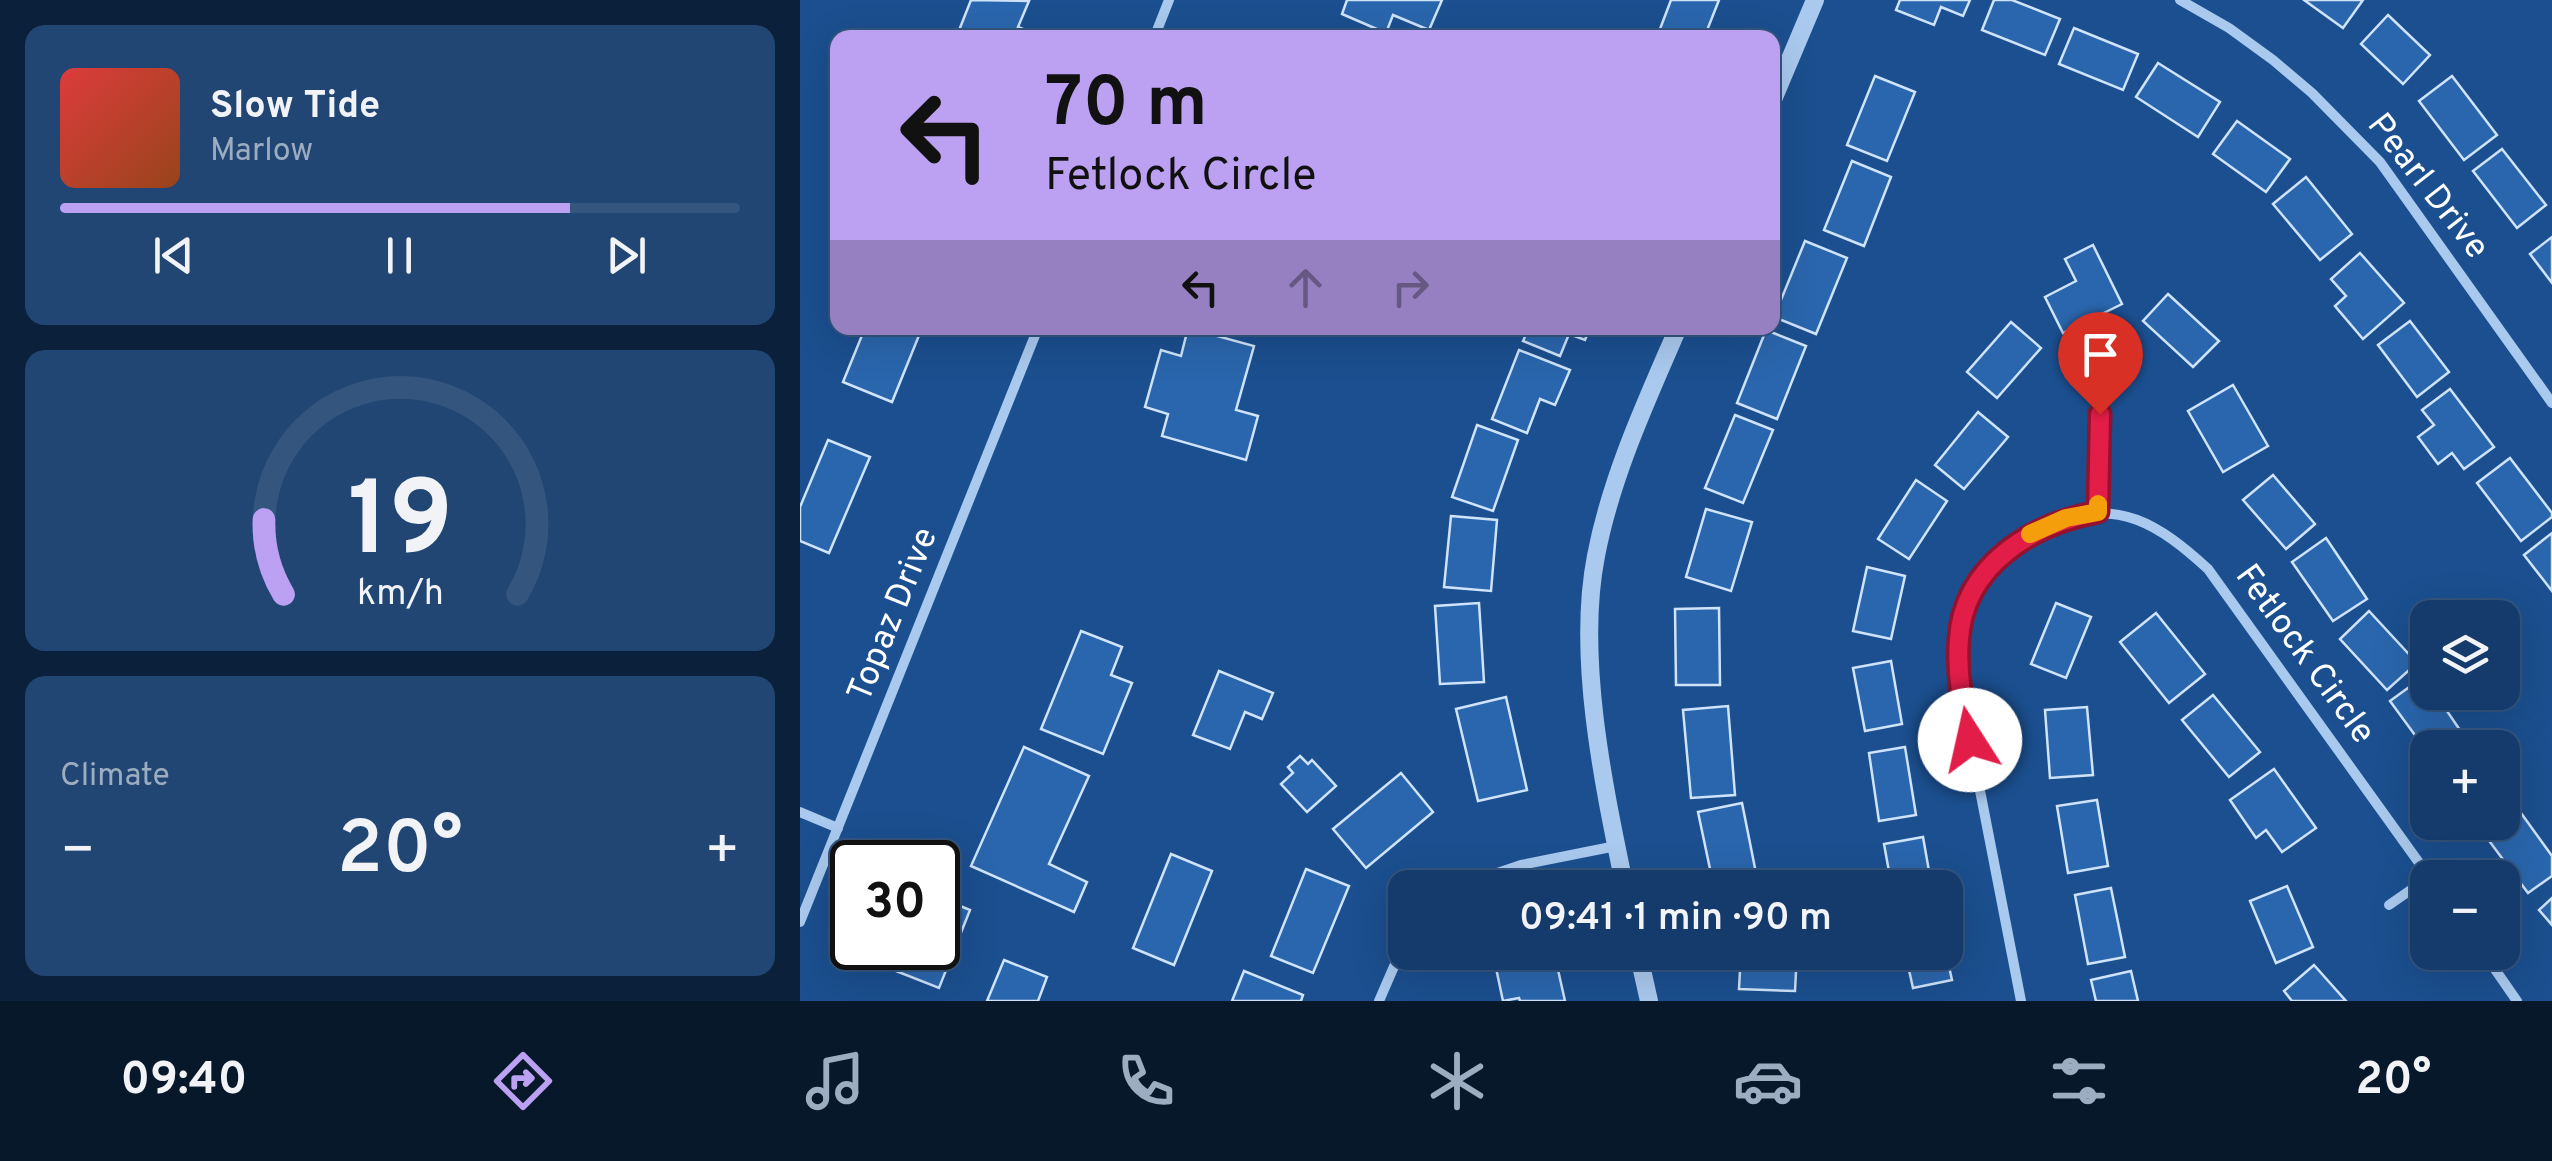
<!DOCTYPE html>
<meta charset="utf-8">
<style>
:root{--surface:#143b6b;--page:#214673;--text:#f1f3f6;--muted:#9dadc1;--line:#33557e;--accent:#bca0f2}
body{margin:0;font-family:Overpass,sans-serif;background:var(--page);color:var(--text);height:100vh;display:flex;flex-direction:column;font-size:38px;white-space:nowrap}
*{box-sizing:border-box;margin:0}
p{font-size:32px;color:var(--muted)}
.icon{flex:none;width:55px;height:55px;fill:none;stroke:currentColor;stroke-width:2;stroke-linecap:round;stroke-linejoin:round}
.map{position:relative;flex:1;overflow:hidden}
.details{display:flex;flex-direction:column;gap:25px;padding:25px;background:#0b203b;width:800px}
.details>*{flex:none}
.banner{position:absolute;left:30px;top:30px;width:950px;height:305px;border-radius:20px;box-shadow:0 10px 40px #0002,0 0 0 2px var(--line);background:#bca0f2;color:#111;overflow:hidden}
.buttons{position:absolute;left:1610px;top:600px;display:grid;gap:20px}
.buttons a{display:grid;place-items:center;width:110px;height:110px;border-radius:20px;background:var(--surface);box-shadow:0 10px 40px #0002,0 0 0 2px var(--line);font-size:50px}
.speed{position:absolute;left:30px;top:840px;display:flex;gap:20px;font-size:50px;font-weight:700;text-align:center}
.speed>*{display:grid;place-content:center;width:130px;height:130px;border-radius:50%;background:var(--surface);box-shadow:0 10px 40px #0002,0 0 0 2px var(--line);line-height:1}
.speed .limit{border:5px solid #111;border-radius:15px;background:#fff;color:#111}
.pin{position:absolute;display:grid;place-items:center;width:85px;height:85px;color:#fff;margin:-102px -42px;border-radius:50% 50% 50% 0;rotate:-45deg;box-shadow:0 0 10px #0007}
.pin .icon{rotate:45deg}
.me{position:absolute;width:110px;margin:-55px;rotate:350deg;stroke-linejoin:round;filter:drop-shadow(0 0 8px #0008)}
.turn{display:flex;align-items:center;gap:35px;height:210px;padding:0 50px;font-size:45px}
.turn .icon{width:130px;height:130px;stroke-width:2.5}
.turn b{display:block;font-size:70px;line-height:85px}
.lanes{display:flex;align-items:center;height:95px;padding:0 50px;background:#0003;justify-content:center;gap:50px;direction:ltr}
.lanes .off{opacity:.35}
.big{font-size:75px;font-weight:600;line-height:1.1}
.details .widget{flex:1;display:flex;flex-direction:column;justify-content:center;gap:15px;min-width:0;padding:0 35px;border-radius:20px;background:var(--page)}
.details .dial{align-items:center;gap:0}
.dial svg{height:260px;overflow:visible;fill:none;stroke:var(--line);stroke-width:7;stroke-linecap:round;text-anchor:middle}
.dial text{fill:var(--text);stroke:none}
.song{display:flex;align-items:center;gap:30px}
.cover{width:120px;height:120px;border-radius:15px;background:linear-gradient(135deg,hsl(0 70% 55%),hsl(20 70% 35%))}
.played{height:10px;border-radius:5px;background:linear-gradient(90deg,var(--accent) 75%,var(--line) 75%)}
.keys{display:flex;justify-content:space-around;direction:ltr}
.heat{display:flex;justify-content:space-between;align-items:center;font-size:55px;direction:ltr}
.trip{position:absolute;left:588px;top:870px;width:575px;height:100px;border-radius:20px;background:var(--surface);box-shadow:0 10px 40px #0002,0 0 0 2px var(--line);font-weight:600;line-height:100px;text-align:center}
.menu{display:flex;height:160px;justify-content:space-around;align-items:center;background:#08182b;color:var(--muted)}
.menu .icon{width:70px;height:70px}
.menu .on{color:var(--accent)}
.menu b{font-size:45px;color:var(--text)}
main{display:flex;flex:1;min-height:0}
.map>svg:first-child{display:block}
.building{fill:#2a66ad;stroke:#cfe3fa;stroke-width:2.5}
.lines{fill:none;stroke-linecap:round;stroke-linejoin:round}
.minor{stroke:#a9c9ee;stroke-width:10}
.tertiary{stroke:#a9c9ee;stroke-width:18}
.route-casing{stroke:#92132f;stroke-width:25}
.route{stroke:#e11d48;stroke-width:18}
.slow{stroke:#f59e0b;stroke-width:18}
.labels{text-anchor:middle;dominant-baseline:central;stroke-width:10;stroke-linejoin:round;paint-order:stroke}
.street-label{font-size:35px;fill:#fff;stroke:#1b4f8f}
</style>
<main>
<section class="details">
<div class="widget">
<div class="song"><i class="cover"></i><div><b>Slow Tide</b><p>Marlow</p></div></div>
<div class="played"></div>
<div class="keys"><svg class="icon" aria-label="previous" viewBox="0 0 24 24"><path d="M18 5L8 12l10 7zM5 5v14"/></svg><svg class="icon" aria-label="pause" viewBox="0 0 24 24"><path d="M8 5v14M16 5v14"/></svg><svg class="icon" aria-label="next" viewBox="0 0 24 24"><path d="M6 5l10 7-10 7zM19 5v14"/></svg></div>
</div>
<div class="widget dial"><svg viewBox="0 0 100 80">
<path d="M14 69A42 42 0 1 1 86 69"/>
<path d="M14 69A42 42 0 0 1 8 46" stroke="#bca0f2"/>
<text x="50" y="56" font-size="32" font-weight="700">19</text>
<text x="50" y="72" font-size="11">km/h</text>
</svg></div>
<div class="widget"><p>Climate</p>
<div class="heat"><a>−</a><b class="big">20°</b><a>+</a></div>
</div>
</section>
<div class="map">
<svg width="1752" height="1001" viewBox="0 0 1752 1001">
<rect width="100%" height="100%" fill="#1b4f8f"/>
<g class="building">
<path d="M171,0L229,1L218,27L245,38H156Z"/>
<path d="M547,0H642L629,30L593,15L586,33L542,14Z"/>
<path d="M871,0H919L904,38H882L860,29Z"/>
<path d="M1100,0H1170L1163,16L1141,7L1134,25L1096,10Z"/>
<path d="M1194,0H1212L1260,19L1245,55L1182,30Z"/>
<path d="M1504,0H1563L1543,28Z"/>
<path d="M1588,15L1630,55L1603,84L1561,44Z"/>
<path d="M1274,28L1338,54L1323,90L1259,64Z"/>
<path d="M1358,63L1420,102L1398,137L1336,97Z"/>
<path d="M1075,76L1115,92L1087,161L1047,145Z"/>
<path d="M1652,76L1697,135L1664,160L1619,101Z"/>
<path d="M1437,121L1490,159L1466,192L1413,154Z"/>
<path d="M1702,149L1746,205L1717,228L1673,171Z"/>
<path d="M1052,161L1091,177L1064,246L1024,230Z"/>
<path d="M1506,177L1552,234L1520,260L1473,204Z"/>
<path d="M1752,237V283L1730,254Z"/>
<path d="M1005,241L1047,258L1016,334L974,317Z"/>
<path d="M1293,245L1322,304L1263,333L1245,297L1276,281L1265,259Z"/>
<path d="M1560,253L1604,303L1563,339L1535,306L1546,296L1531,279Z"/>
<path d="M1368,294L1419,341L1393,367L1343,321Z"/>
<path d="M1610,321L1649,372L1617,397L1578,345Z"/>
<path d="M1211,322L1241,348L1197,398L1167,372Z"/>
<path d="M65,328H122L92,402L43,382Z"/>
<path d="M388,328L454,346L436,410L458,416L446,460L362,436L368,414L345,407L361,350L381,356Z"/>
<path d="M729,328H790L785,340L769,334L760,356L723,341Z"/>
<path d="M966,330L1006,346L977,419L937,403Z"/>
<path d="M719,350L770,370L755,405L740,399L727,433L692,419Z"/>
<path d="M1433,385L1468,446L1423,472L1388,411Z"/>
<path d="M1650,389L1694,447L1664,469L1652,453L1638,464L1618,437L1634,425L1622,410Z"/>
<path d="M1178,412L1208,437L1164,489L1135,465Z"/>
<path d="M935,415L973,430L943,503L905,488Z"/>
<path d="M677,425L718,440L693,511L652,497Z"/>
<path d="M28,440L70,457L29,553L0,541V507Z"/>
<path d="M1710,458L1752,513V517L1721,541L1677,483Z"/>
<path d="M1473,475L1515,524L1486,549L1443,500Z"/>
<path d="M1116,480L1147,501L1109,559L1078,539Z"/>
<path d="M906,509L952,522L931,591L886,577Z"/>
<path d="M651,516L697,520L691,591L644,587Z"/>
<path d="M1752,533V591L1724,555Z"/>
<path d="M1526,538L1567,599L1533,621L1492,562Z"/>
<path d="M1067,567L1105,576L1091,639L1053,631Z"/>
<path d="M679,603L684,682L640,684L635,606Z"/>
<path d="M1256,603L1291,617L1266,678L1231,664Z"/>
<path d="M919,608L920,685H876L875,609Z"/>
<path d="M1569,611L1617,663L1587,690L1540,639Z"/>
<path d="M1356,613L1405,674L1369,703L1320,642Z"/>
<path d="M281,631L322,647L311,675L332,683L303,754L241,729Z"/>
<path d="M1091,661L1102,724L1065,731L1053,668Z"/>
<path d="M419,671L473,693L462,719L445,712L430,749L393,735Z"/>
<path d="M1623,677L1628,684V692H1634L1662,733L1642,748H1628V753L1590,701Z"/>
<path d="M1413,695L1460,752L1429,777L1382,720Z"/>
<path d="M706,697L727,790L678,801L656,709Z"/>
<path d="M928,706L935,795L891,798L883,710Z"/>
<path d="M1287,707L1293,775L1250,778L1245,710Z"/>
<path d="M224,747L289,776L249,864L287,882L274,912L171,866Z"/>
<path d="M1105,747L1116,815L1079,821L1069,753Z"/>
<path d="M500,756L508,764L512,760L536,786L507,812L481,784L493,773L488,767Z"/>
<path d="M1474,769L1516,828L1482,852L1466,830L1456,838L1430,800Z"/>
<path d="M601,773L633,812L566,868L533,829Z"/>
<path d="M1702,779L1718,795L1702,811Z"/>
<path d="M1297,800L1308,866L1268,873L1257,806Z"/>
<path d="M942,803L959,888H914L898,812Z"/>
<path d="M1721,813L1752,856V876L1728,893L1687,838Z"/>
<path d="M1123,837L1132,888H1092L1084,844Z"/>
<path d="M371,854L412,871L374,965L333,948Z"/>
<path d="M506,869L549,886L513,973L471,956Z"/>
<path d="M1487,886L1513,947L1476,963L1450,901Z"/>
<path d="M1311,888L1325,957L1288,964L1275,895Z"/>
<path d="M138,897L170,910L139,988L96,971L105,948H138Z"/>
<path d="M1752,898V925L1739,910Z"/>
<path d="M1145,949L1152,980L1113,988L1105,952H1145Z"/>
<path d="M754,952L765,1001H720L719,998L703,1001L693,954Z"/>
<path d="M941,952H997L995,991L939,989Z"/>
<path d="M204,960L247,977L238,1001H187Z"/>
<path d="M1514,965L1546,1001H1492L1484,991Z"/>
<path d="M444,971L503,995L501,1001H432Z"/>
<path d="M1331,971L1338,1001H1296L1291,980Z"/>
</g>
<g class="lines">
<g class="minor">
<path d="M1380,0L1429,28L1473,60L1512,93L1580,162L1752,403"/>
<path d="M354,38L369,0"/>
<path d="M1298,512L1300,413"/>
<path d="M0,812L38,828"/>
<path d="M653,888L721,865L816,846"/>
<path d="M1589,905L1628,878"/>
<path d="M0,922L238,328"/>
<path d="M1683,952L1717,1001"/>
<path d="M579,1001L605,941"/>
<path d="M1221,1001C1206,924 1191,847 1176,770C1167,727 1152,678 1159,635C1167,584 1205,542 1252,523C1318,497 1360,525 1408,569L1630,878"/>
</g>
<g class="tertiary">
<path d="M972,102L1015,0"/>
<path d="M825,888C804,787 776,657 796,556C811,477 846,402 878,328"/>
<path d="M838,952L849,1001"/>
</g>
</g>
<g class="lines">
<defs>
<path id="route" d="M1170,740C1163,707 1156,673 1159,639C1164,565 1232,524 1298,512L1300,414"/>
</defs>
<use href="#route" class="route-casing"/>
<use href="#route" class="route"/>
<path class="slow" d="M1230,534L1266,518L1298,512V504"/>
</g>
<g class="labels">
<g class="street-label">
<text transform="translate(1627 187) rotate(52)">Pearl Drive</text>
<text transform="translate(94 615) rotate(-68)">Topaz Drive</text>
<text transform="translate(1504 655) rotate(54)">Fetlock Circle</text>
</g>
</g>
</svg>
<div class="buttons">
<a><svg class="icon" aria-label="layers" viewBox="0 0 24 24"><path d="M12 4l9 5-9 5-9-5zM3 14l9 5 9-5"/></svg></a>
<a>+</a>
<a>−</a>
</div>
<div class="speed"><div class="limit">30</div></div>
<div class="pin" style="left:1300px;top:414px;background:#d93025"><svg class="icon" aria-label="arrive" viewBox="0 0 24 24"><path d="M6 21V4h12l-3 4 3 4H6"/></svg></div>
<svg class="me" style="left:1170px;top:740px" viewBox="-20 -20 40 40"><circle r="19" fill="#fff"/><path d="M0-13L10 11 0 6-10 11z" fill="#e11d48"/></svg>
<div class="trip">09:41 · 1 min · 90 m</div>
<div class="banner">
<div class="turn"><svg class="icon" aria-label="left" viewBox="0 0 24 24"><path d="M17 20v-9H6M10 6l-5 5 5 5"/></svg><div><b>70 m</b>Fetlock Circle</div></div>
<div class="lanes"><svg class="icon" aria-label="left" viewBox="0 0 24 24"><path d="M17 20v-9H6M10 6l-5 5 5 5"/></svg><svg class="icon off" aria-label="ahead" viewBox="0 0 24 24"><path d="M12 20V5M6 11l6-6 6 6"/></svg><svg class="icon off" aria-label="right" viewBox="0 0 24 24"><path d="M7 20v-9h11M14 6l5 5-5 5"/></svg></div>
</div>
</div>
</main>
<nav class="menu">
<b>09:40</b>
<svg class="icon on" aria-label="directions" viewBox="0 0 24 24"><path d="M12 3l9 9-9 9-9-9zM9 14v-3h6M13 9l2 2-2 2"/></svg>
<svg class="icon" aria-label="music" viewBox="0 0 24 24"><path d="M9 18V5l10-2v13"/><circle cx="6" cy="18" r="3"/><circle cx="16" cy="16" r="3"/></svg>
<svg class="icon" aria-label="phone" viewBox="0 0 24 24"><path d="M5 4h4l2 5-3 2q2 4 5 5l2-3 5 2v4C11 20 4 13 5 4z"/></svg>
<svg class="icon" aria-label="climate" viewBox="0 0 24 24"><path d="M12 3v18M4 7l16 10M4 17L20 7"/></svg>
<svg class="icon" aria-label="car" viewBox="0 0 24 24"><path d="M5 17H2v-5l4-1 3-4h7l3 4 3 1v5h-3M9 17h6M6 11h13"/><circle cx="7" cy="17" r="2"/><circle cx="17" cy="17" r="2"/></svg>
<svg class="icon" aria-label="filters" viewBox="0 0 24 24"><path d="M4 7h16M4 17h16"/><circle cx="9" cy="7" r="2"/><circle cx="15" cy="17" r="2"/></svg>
<b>20°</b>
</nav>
